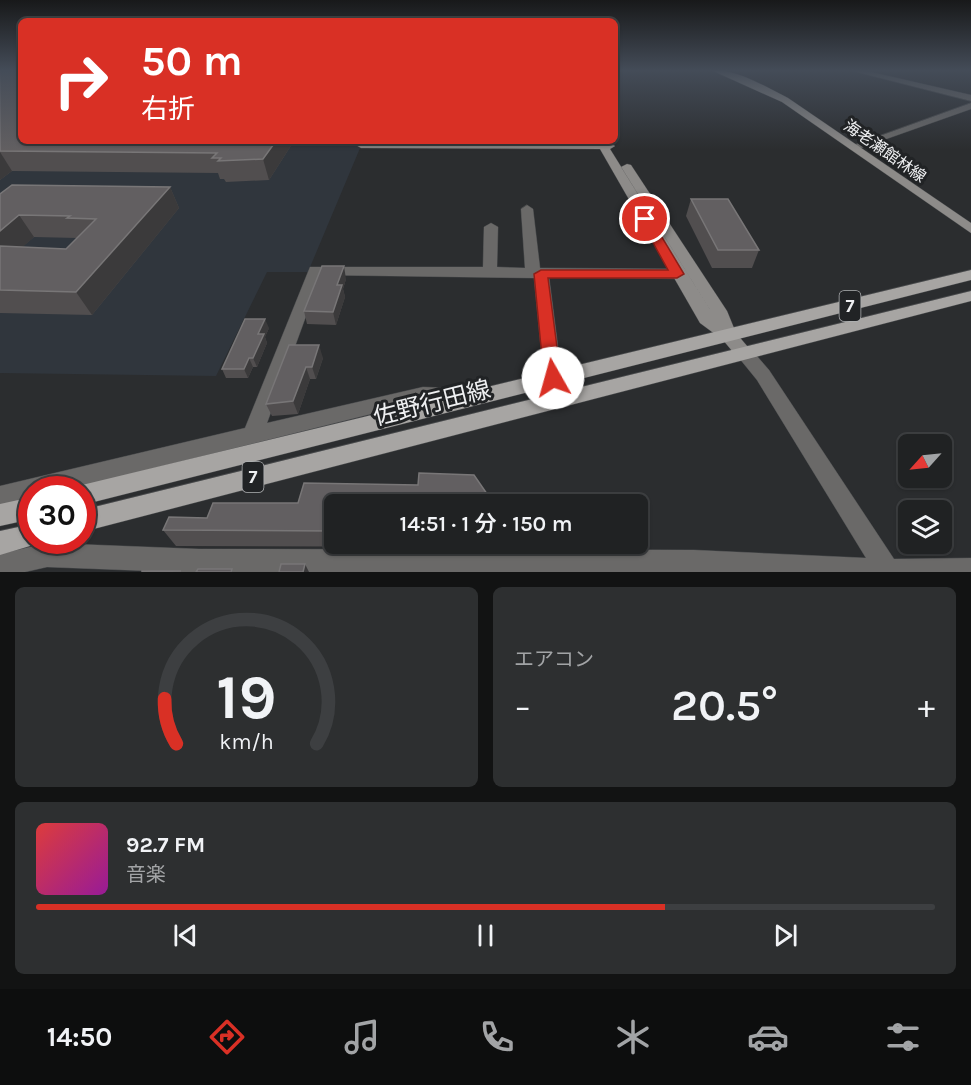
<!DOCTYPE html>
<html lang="ja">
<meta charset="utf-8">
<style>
:root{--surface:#202223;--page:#2d2f30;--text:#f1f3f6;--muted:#a2a4a6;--line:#3d3f41;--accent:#d93025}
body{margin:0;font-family:Karla,"Noto Sans JP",sans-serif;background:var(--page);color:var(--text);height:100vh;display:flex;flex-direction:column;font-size:22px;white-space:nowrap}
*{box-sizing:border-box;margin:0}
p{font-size:20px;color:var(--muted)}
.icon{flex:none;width:33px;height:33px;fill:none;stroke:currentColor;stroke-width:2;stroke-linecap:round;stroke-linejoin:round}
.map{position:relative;height:572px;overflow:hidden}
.panel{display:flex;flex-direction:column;gap:15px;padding:15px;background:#121313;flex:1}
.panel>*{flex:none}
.hud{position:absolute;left:18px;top:18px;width:600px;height:126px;border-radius:9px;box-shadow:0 2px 4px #0004,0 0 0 2px var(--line);background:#d93025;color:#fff;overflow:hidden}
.needle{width:39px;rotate:243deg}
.tools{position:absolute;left:898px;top:434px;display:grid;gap:12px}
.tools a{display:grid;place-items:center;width:54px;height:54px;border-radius:9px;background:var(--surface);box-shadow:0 2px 4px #0004,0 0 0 2px var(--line);font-size:30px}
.speed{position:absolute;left:18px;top:476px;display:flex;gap:12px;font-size:30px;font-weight:700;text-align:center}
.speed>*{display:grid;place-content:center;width:78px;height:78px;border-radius:50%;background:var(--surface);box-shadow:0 2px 4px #0004,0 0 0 2px var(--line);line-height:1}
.speed .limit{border:9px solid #d22;background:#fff;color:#111}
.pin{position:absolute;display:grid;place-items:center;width:51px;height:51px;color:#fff;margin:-26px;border:3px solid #fff;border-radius:50%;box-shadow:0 2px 6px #0007}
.me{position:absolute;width:66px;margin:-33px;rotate:353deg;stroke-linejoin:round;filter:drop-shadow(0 0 4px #0008)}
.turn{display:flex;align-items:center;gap:21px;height:126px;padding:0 24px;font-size:27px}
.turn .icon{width:78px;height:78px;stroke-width:2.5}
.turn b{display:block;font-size:42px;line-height:51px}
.big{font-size:45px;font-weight:600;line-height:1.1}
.panel .widget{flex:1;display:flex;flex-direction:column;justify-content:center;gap:9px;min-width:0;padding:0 21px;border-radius:9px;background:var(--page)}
.panel .dial{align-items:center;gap:0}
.dial svg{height:156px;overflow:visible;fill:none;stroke:var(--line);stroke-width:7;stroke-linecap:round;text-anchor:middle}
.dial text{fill:var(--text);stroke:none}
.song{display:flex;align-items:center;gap:18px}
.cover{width:72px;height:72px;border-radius:9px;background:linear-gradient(135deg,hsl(0 70% 55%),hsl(300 70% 35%))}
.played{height:6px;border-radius:3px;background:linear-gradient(90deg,var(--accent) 70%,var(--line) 70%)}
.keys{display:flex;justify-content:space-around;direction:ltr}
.heat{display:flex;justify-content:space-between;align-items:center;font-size:33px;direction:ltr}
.panel .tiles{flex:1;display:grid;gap:15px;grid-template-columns:1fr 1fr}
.widget:last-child{grid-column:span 2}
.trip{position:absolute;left:324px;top:494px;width:324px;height:60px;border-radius:9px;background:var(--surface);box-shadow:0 2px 4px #0004,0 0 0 2px var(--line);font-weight:600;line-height:60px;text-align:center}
.menu{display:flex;height:96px;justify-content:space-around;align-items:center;background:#0d0e0e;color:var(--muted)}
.menu .icon{width:42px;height:42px}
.menu .on{color:var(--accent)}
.menu b{font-size:27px;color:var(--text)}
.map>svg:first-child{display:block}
.built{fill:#30363d}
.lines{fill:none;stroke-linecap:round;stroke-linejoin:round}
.street-casing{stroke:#46484a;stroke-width:1}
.secondary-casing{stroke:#46484a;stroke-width:1}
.primary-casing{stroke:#46484a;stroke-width:1}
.street{fill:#6a6968;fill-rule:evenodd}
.secondary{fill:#8d8b89;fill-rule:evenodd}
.primary{fill:#a7a5a3;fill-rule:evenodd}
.wall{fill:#514e4f;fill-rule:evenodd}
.shaded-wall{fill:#3b3a3b}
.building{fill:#625f61;stroke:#787677;stroke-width:1.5}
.route{fill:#d93025;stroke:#8d1f18;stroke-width:1.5}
.labels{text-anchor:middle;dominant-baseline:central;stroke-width:6;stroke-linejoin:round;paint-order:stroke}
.far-street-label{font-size:16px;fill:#eeeff1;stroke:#212325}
.shield{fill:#212325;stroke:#b0b2b4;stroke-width:1.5}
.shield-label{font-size:18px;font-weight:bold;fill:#eeeff1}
.near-street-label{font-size:24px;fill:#eeeff1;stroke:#212325}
</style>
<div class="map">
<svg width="971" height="572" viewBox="0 0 971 572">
<rect width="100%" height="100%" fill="#2b2d2f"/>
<path class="built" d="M0,70L21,141H363L308,272H267L216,376L0,373Z"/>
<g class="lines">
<defs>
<g id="street">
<path d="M849,70H862L971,95V101Z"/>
<path d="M971,103V109L858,149H850L849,147Z"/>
<path d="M527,205L533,209L540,268L692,269L699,274L692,279L549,277L562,378L559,383L553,385L547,383L544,378L534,278L321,275L267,423L423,387L472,389L479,391L481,396L479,401L472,403L423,401L70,489H32V498L0,506V486L245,428L310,267H483L484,227L491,223L498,227L497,267L525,268L521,209Z"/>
<path d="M744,347L750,348L769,370L894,559L971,558V572H177L47,567L25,572H0V554L47,543L199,549L694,550L866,558L757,380L735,353L738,348Z"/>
</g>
<g id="secondary">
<path d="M711,70C737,69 766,87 788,98L971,223V233L782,102Z"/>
<path d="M595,141H605L615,146L610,149L714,316L621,167L627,164L631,165L727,311L736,333L753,353L750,358L744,359L738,358L723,340L700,323L600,149L361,148L356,145L361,142L596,143Z"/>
</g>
<g id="primary">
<path d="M971,270V280L82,505V489H74L82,485Z"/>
<path d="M971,291V301L82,532V510Z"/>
<path d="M32,497V519L0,526V504Z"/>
<path d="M32,524V540H41L40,543L0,555V531Z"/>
</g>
</defs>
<use href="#street" class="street-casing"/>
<use href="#secondary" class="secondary-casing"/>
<use href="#primary" class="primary-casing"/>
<use href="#street" class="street"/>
<use href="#secondary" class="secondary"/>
<use href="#primary" class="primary"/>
</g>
<g class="wall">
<path d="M0,70L21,141H294L269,180L226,182L224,179H220L218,173L12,171L0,180Z"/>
<path d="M170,187L179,208L92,315L0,313V194ZM34,237L77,238L66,249L22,247Z"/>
<path d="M691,199L759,250L752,268H712L686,216Z"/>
<path d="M346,279L343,289L345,297L336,325L307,324L304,311Z"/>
<path d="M269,328L265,337L267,343L257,367H253L248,378H226L222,369Z"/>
<path d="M289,345L323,358L316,379H310L298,414L272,416L266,404Z"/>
<path d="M474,475L334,504V543H499L498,547L176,546L163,530L207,518L418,485Z"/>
</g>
<g class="shaded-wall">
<path d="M276,141H294L269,180L263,159Z"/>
<path d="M0,152L12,171L0,180Z"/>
<path d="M170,187L179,208L92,315L76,292Z"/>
<path d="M19,215L34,237L0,267V231Z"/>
<path d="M344,266L346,279L343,289L345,297L336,325L333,312L337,285Z"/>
<path d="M265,319L269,328L265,337L267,343L257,367L253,358L258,334Z"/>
<path d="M319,345L323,358L316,379L312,367Z"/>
<path d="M249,358L253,367L248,378L244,369Z"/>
<path d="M306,367L310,379L298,414L293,401Z"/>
<path d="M305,564L309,572H303Z"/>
</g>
<g class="building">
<path d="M0,70H21V141H276L263,159L218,161L221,158H212L217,153L0,151Z"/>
<path d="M12,185L170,187L76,292L0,290V246L66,249L96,219L67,218L70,216L19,215L0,231V194Z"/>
<path d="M691,199H728L759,250H718Z"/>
<path d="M322,266H344L337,285H342L333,312L304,311Z"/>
<path d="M245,319H265L258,334H264L253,358H249L244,369H222Z"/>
<path d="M289,345H319L312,367H306L293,401L266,404Z"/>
<path d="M419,473L474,475L494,504H334V531L163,530L169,517L207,518L213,503H298L304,483L418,485Z"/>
<path d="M281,564H305L303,572H279Z"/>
<path d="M198,569H232L231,572H196Z"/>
<path d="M142,571H181L142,572Z"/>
</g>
<linearGradient id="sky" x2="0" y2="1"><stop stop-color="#18191a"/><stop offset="0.47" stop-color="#444c58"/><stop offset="1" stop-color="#444c58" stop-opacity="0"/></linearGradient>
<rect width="971" height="150" fill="url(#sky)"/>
<path class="route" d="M645,215L651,219L684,274L677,278H548L561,378L558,382L553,384L547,382L544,378L534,274L541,270H668L640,219Z"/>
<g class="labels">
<g class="far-street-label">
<text transform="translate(885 151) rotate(35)">海老瀬館林線</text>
</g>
<g class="shield">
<rect x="839.5" y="291" width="21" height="30" rx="4.5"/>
<rect x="242.5" y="462" width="21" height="30" rx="4.5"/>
</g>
<g class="shield-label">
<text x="850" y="306">7</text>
<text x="253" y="477">7</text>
</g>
<g class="near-street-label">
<text transform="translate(432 403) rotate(-14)">佐野行田線</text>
</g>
</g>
</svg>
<div class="tools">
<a><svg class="needle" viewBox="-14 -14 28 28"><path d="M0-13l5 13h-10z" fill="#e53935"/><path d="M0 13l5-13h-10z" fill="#a2a4a6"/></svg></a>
<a><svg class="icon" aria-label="layers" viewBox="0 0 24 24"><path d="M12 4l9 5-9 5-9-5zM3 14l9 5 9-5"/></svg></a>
</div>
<div class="speed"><div class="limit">30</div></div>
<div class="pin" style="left:645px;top:219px;background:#d93025"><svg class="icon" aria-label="arrive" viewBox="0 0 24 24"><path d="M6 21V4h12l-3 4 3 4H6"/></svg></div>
<svg class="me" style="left:553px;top:378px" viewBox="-20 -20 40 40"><circle r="19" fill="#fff"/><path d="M0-13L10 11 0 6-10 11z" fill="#d93025"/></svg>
<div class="trip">14:51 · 1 分 · 150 m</div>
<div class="hud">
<div class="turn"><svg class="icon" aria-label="right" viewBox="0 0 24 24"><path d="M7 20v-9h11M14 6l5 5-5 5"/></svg><div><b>50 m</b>右折</div></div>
</div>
</div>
<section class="panel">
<div class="tiles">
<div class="widget dial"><svg viewBox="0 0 100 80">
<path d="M14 69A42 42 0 1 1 86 69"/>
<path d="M14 69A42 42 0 0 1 8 46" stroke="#d93025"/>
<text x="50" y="56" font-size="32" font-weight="700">19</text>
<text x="50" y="72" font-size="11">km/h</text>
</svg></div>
<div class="widget"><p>エアコン</p>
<div class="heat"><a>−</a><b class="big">20.5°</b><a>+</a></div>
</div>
<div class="widget">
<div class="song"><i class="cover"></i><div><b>92.7 FM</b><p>音楽</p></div></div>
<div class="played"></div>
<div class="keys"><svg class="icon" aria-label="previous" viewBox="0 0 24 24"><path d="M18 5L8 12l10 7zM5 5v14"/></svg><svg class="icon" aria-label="pause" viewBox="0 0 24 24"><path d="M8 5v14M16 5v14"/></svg><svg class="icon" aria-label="next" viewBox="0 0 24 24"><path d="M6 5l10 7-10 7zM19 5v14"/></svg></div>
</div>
</div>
</section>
<nav class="menu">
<b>14:50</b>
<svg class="icon on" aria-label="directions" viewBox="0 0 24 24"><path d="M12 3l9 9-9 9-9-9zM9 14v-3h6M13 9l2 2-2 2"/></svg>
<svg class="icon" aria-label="music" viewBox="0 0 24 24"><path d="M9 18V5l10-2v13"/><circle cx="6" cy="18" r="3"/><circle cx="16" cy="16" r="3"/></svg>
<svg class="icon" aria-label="phone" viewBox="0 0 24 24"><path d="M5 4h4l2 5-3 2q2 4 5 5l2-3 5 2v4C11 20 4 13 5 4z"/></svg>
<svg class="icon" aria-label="climate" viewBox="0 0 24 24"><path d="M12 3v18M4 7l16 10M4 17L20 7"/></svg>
<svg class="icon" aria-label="car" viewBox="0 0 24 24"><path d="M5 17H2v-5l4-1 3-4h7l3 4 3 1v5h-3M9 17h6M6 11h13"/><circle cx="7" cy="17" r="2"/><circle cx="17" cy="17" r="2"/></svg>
<svg class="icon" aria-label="filters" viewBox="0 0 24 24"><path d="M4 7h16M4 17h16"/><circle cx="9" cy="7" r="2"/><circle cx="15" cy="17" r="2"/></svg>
</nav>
